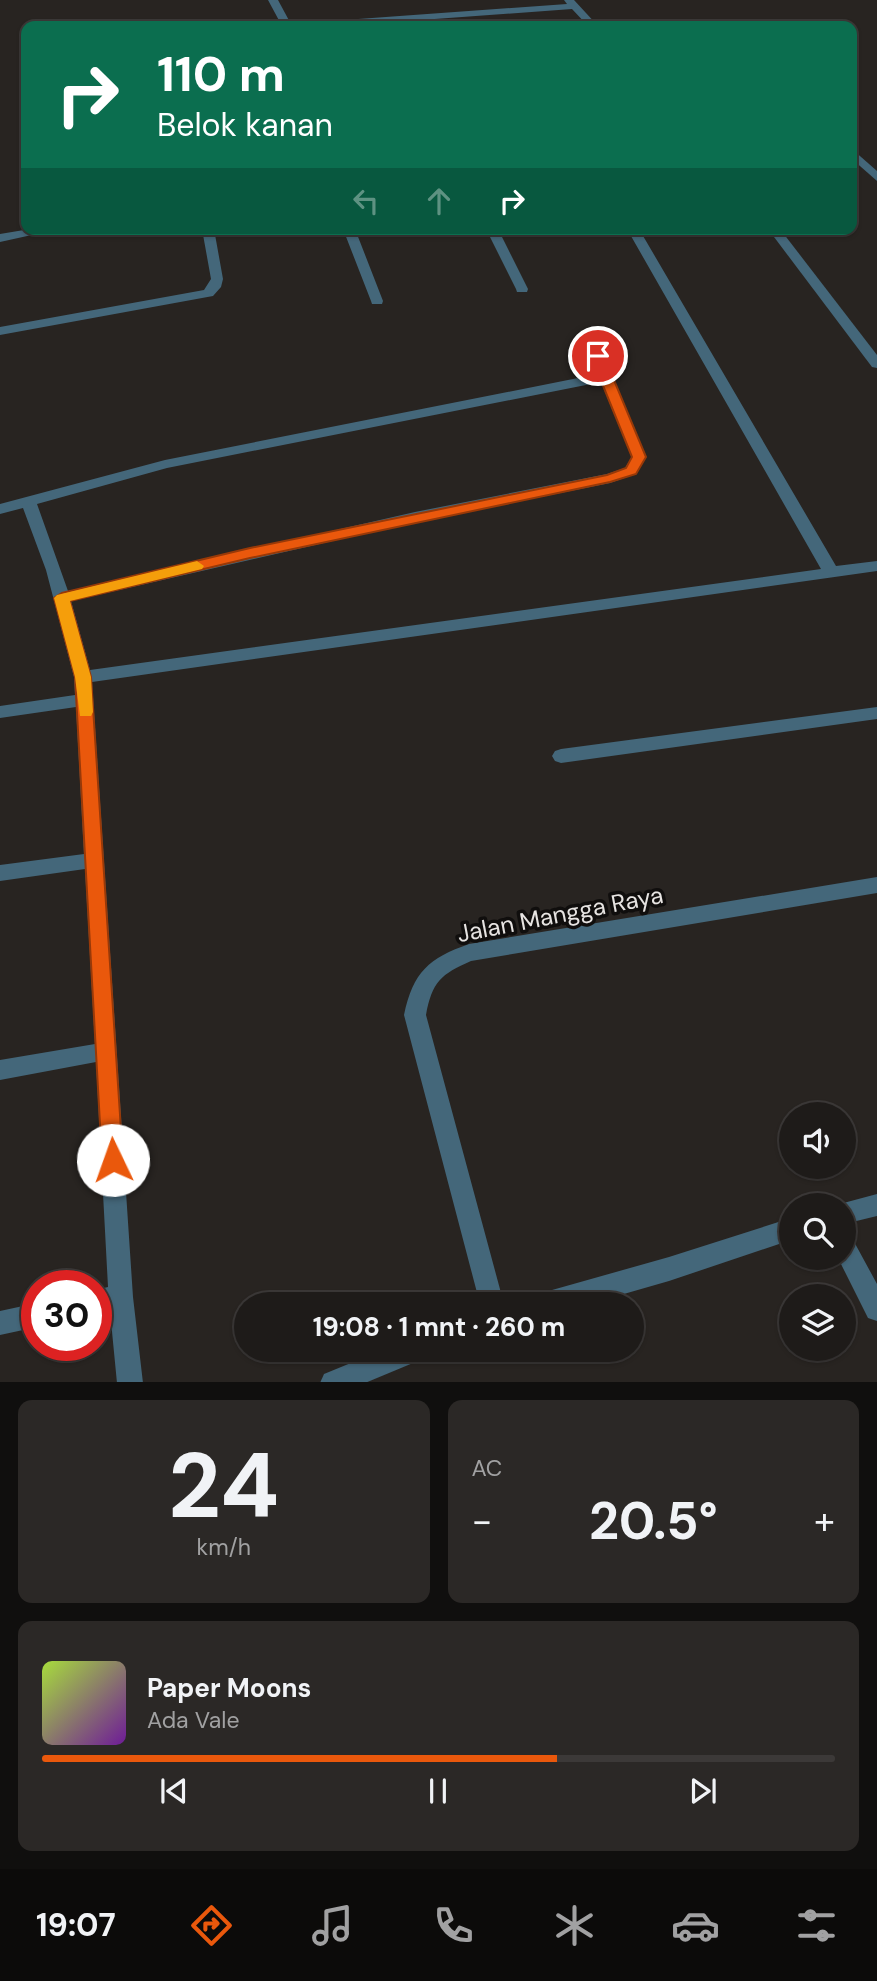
<!DOCTYPE html>
<html lang="id">
<meta charset="utf-8">
<style>
:root{--surface:#1e1b19;--page:#2b2826;--text:#f1f3f6;--muted:#a1a1a2;--line:#3c3938;--accent:#ea580c}
body{margin:0;font-family:"DM Sans",sans-serif;background:var(--page);color:var(--text);height:100vh;display:flex;flex-direction:column;font-size:26px;white-space:nowrap}
*{box-sizing:border-box;margin:0}
p{font-size:23px;color:var(--muted)}
.icon{flex:none;width:38px;height:38px;fill:none;stroke:currentColor;stroke-width:2;stroke-linecap:round;stroke-linejoin:round}
.map{position:relative;height:1382px;overflow:hidden}
.details{display:flex;flex-direction:column;gap:18px;padding:18px;background:#100f0e;flex:1}
.details>*{flex:none}
.banner{position:absolute;left:21px;top:21px;width:836px;height:214px;border-radius:14px;box-shadow:0 2px 5px #0004,0 0 0 2px var(--line);background:#0b6e4f;color:#fff;overflow:hidden}
.buttons{position:absolute;left:779px;top:1102px;display:grid;gap:14px}
.buttons a{display:grid;place-items:center;width:77px;height:77px;border-radius:50%;background:var(--surface);box-shadow:0 2px 5px #0004,0 0 0 2px var(--line);font-size:35px}
.speed{position:absolute;left:21px;top:1270px;display:flex;gap:14px;font-size:35px;font-weight:700;text-align:center}
.speed>*{display:grid;place-content:center;width:91px;height:91px;border-radius:50%;background:var(--surface);box-shadow:0 2px 5px #0004,0 0 0 2px var(--line);line-height:1}
.speed .limit{border:10px solid #d22;background:#fff;color:#111}
.pin{position:absolute;display:grid;place-items:center;width:60px;height:60px;color:#fff;margin:-30px;border:4px solid #fff;border-radius:50%;box-shadow:0 2px 7px #0007}
.me{position:absolute;width:77px;margin:-38px;rotate:357deg;stroke-linejoin:round;filter:drop-shadow(0 0 5px #0008)}
.turn{display:flex;align-items:center;gap:24px;height:147px;padding:0 21px;font-size:32px}
.turn .icon{width:91px;height:91px;stroke-width:2.5}
.turn b{display:block;font-size:49px;line-height:60px}
.lanes{display:flex;align-items:center;height:66px;padding:0 21px;background:#0003;justify-content:center;gap:35px;direction:ltr}
.lanes .off{opacity:.35}
.big{font-size:52px;font-weight:700;line-height:1.1}
.details .widget{flex:1;display:flex;flex-direction:column;justify-content:center;gap:10px;min-width:0;padding:0 24px;border-radius:14px;background:var(--page)}
.details .dial{align-items:center;gap:0}
.dial b{font-size:91px;line-height:1}
.song{display:flex;align-items:center;gap:21px}
.cover{width:84px;height:84px;border-radius:10px;background:linear-gradient(135deg,hsl(80 70% 55%),hsl(280 70% 35%))}
.played{height:7px;border-radius:4px;background:linear-gradient(90deg,var(--accent) 65%,var(--line) 65%)}
.keys{display:flex;justify-content:space-around;direction:ltr}
.heat{display:flex;justify-content:space-between;align-items:center;font-size:38px;direction:ltr}
.details .tiles{flex:1;display:grid;gap:18px;grid-template-columns:1fr 1fr}
.widget:last-child{grid-column:span 2}
.trip{position:absolute;left:234px;top:1292px;width:410px;height:70px;border-radius:35px;background:var(--surface);box-shadow:0 2px 5px #0004,0 0 0 2px var(--line);font-weight:700;line-height:70px;text-align:center}
.dock{display:flex;height:112px;justify-content:space-around;align-items:center;background:#0c0b0a;color:var(--muted)}
.dock .icon{width:49px;height:49px}
.dock .selected{color:var(--accent)}
.dock b{font-size:32px;color:var(--text)}
.map>svg:first-child{display:block}
.lines{fill:none;stroke-linecap:round;stroke-linejoin:round}
.minor{fill:#44677a;fill-rule:evenodd}
.route{fill:#ea580c;stroke:#983908;stroke-width:2}
.slow{fill:#f59e0b}
.labels{text-anchor:middle;dominant-baseline:central;stroke-width:7;stroke-linejoin:round;paint-order:stroke}
.near-street-label{font-size:24px;fill:#e7e4e2;stroke:#100e0d}
</style>
<div class="map">
<svg width="877" height="1383" viewBox="0 0 877 1383">
<rect width="100%" height="100%" fill="#282421"/>
<g class="lines">
<g class="minor">
<path d="M268,0H278L292,26H282Z"/>
<path d="M564,0H574L598,26H588L572,9L339,26H298L303,23L567,4Z"/>
<path d="M852,149L877,171V181L852,159Z"/>
<path d="M30,229H59L0,242V234Z"/>
<path d="M202,229H214L223,279L221,287L213,296L0,335V327L204,290L211,279Z"/>
<path d="M343,229H355L383,301L382,304H372L371,301Z"/>
<path d="M486,229H498L528,289L527,292H517L516,289Z"/>
<path d="M627,229H639L836,566L877,561V571L92,682L133,1297L143,1383H117L110,1311L96,1314V1290L108,1287L96,1062L0,1080V1060L95,1044L85,869L0,881V865L84,854L76,707L0,718V706L75,695L74,677L46,570L23,508L0,514V504L165,460L598,374L582,336L589,332L596,336L646,457L636,474L610,483L415,522L71,601L90,670L821,569ZM601,382L632,457L625,468L607,474L415,512L68,591L37,504L167,468Z"/>
<path d="M768,229H780L877,355V368L872,367Z"/>
<path d="M877,707V719L561,763L555,761L552,756L555,751L561,749Z"/>
<path d="M877,877V893L471,961C441,974 432,982 426,1015L504,1304H480L404,1015C413,972 429,958 469,944Z"/>
<path d="M877,1194V1216L844,1224V1206L836,1205Z"/>
<path d="M791,1218V1240L669,1281L589,1304H533L536,1295L545,1292L669,1257Z"/>
<path d="M844,1234L852,1238L877,1284V1321L868,1318L838,1258H844Z"/>
<path d="M37,1303V1327L0,1335V1311Z"/>
<path d="M385,1349H428L425,1358L365,1383H320L324,1374Z"/>
</g>
</g>
<path class="route" d="M598,353L604,356L646,457L636,474L610,482L250,558L70,601L91,677L123,1160L120,1167L113,1170L105,1167L102,1160L75,677L54,598L62,593L250,548L607,475L626,468L632,457L591,356Z"/>
<path class="slow" d="M197,561L204,566L202,569L70,601L91,677L93,712L91,716H80L75,677L54,598L57,595Z"/>
<g class="labels">
<g class="near-street-label">
<text transform="translate(560 914) rotate(-11)">Jalan Mangga Raya</text>
</g>
</g>
</svg>
<div class="buttons">
<a><svg class="icon" aria-label="sound" viewBox="0 0 24 24"><path d="M4 9h4l5-4v14l-5-4H4zM17 9q2 3 0 6"/></svg></a>
<a><svg class="icon" aria-label="search" viewBox="0 0 24 24"><circle cx="10" cy="10" r="6"/><path d="M15 15l6 6"/></svg></a>
<a><svg class="icon" aria-label="layers" viewBox="0 0 24 24"><path d="M12 4l9 5-9 5-9-5zM3 14l9 5 9-5"/></svg></a>
</div>
<div class="speed"><div class="limit">30</div></div>
<div class="pin" style="left:598px;top:356px;background:#d93025"><svg class="icon" aria-label="arrive" viewBox="0 0 24 24"><path d="M6 21V4h12l-3 4 3 4H6"/></svg></div>
<svg class="me" style="left:113px;top:1160px" viewBox="-20 -20 40 40"><circle r="19" fill="#fff"/><path d="M0-13L10 11 0 6-10 11z" fill="#ea580c"/></svg>
<div class="trip">19:08 · 1 mnt · 260 m</div>
<div class="banner">
<div class="turn"><svg class="icon" aria-label="right" viewBox="0 0 24 24"><path d="M7 20v-9h11M14 6l5 5-5 5"/></svg><div><b>110 m</b>Belok kanan</div></div>
<div class="lanes"><svg class="icon off" aria-label="left" viewBox="0 0 24 24"><path d="M17 20v-9H6M10 6l-5 5 5 5"/></svg><svg class="icon off" aria-label="ahead" viewBox="0 0 24 24"><path d="M12 20V5M6 11l6-6 6 6"/></svg><svg class="icon" aria-label="right" viewBox="0 0 24 24"><path d="M7 20v-9h11M14 6l5 5-5 5"/></svg></div>
</div>
</div>
<section class="details">
<div class="tiles">
<div class="widget dial"><b>24</b><p>km/h</p></div>
<div class="widget"><p>AC</p>
<div class="heat"><a>−</a><b class="big">20.5°</b><a>+</a></div>
</div>
<div class="widget">
<div class="song"><i class="cover"></i><div><b>Paper Moons</b><p>Ada Vale</p></div></div>
<div class="played"></div>
<div class="keys"><svg class="icon" aria-label="previous" viewBox="0 0 24 24"><path d="M18 5L8 12l10 7zM5 5v14"/></svg><svg class="icon" aria-label="pause" viewBox="0 0 24 24"><path d="M8 5v14M16 5v14"/></svg><svg class="icon" aria-label="next" viewBox="0 0 24 24"><path d="M6 5l10 7-10 7zM19 5v14"/></svg></div>
</div>
</div>
</section>
<nav class="dock">
<b>19:07</b>
<svg class="icon selected" aria-label="directions" viewBox="0 0 24 24"><path d="M12 3l9 9-9 9-9-9zM9 14v-3h6M13 9l2 2-2 2"/></svg>
<svg class="icon" aria-label="music" viewBox="0 0 24 24"><path d="M9 18V5l10-2v13"/><circle cx="6" cy="18" r="3"/><circle cx="16" cy="16" r="3"/></svg>
<svg class="icon" aria-label="phone" viewBox="0 0 24 24"><path d="M5 4h4l2 5-3 2q2 4 5 5l2-3 5 2v4C11 20 4 13 5 4z"/></svg>
<svg class="icon" aria-label="climate" viewBox="0 0 24 24"><path d="M12 3v18M4 7l16 10M4 17L20 7"/></svg>
<svg class="icon" aria-label="car" viewBox="0 0 24 24"><path d="M5 17H2v-5l4-1 3-4h7l3 4 3 1v5h-3M9 17h6M6 11h13"/><circle cx="7" cy="17" r="2"/><circle cx="17" cy="17" r="2"/></svg>
<svg class="icon" aria-label="filters" viewBox="0 0 24 24"><path d="M4 7h16M4 17h16"/><circle cx="9" cy="7" r="2"/><circle cx="15" cy="17" r="2"/></svg>
</nav>
